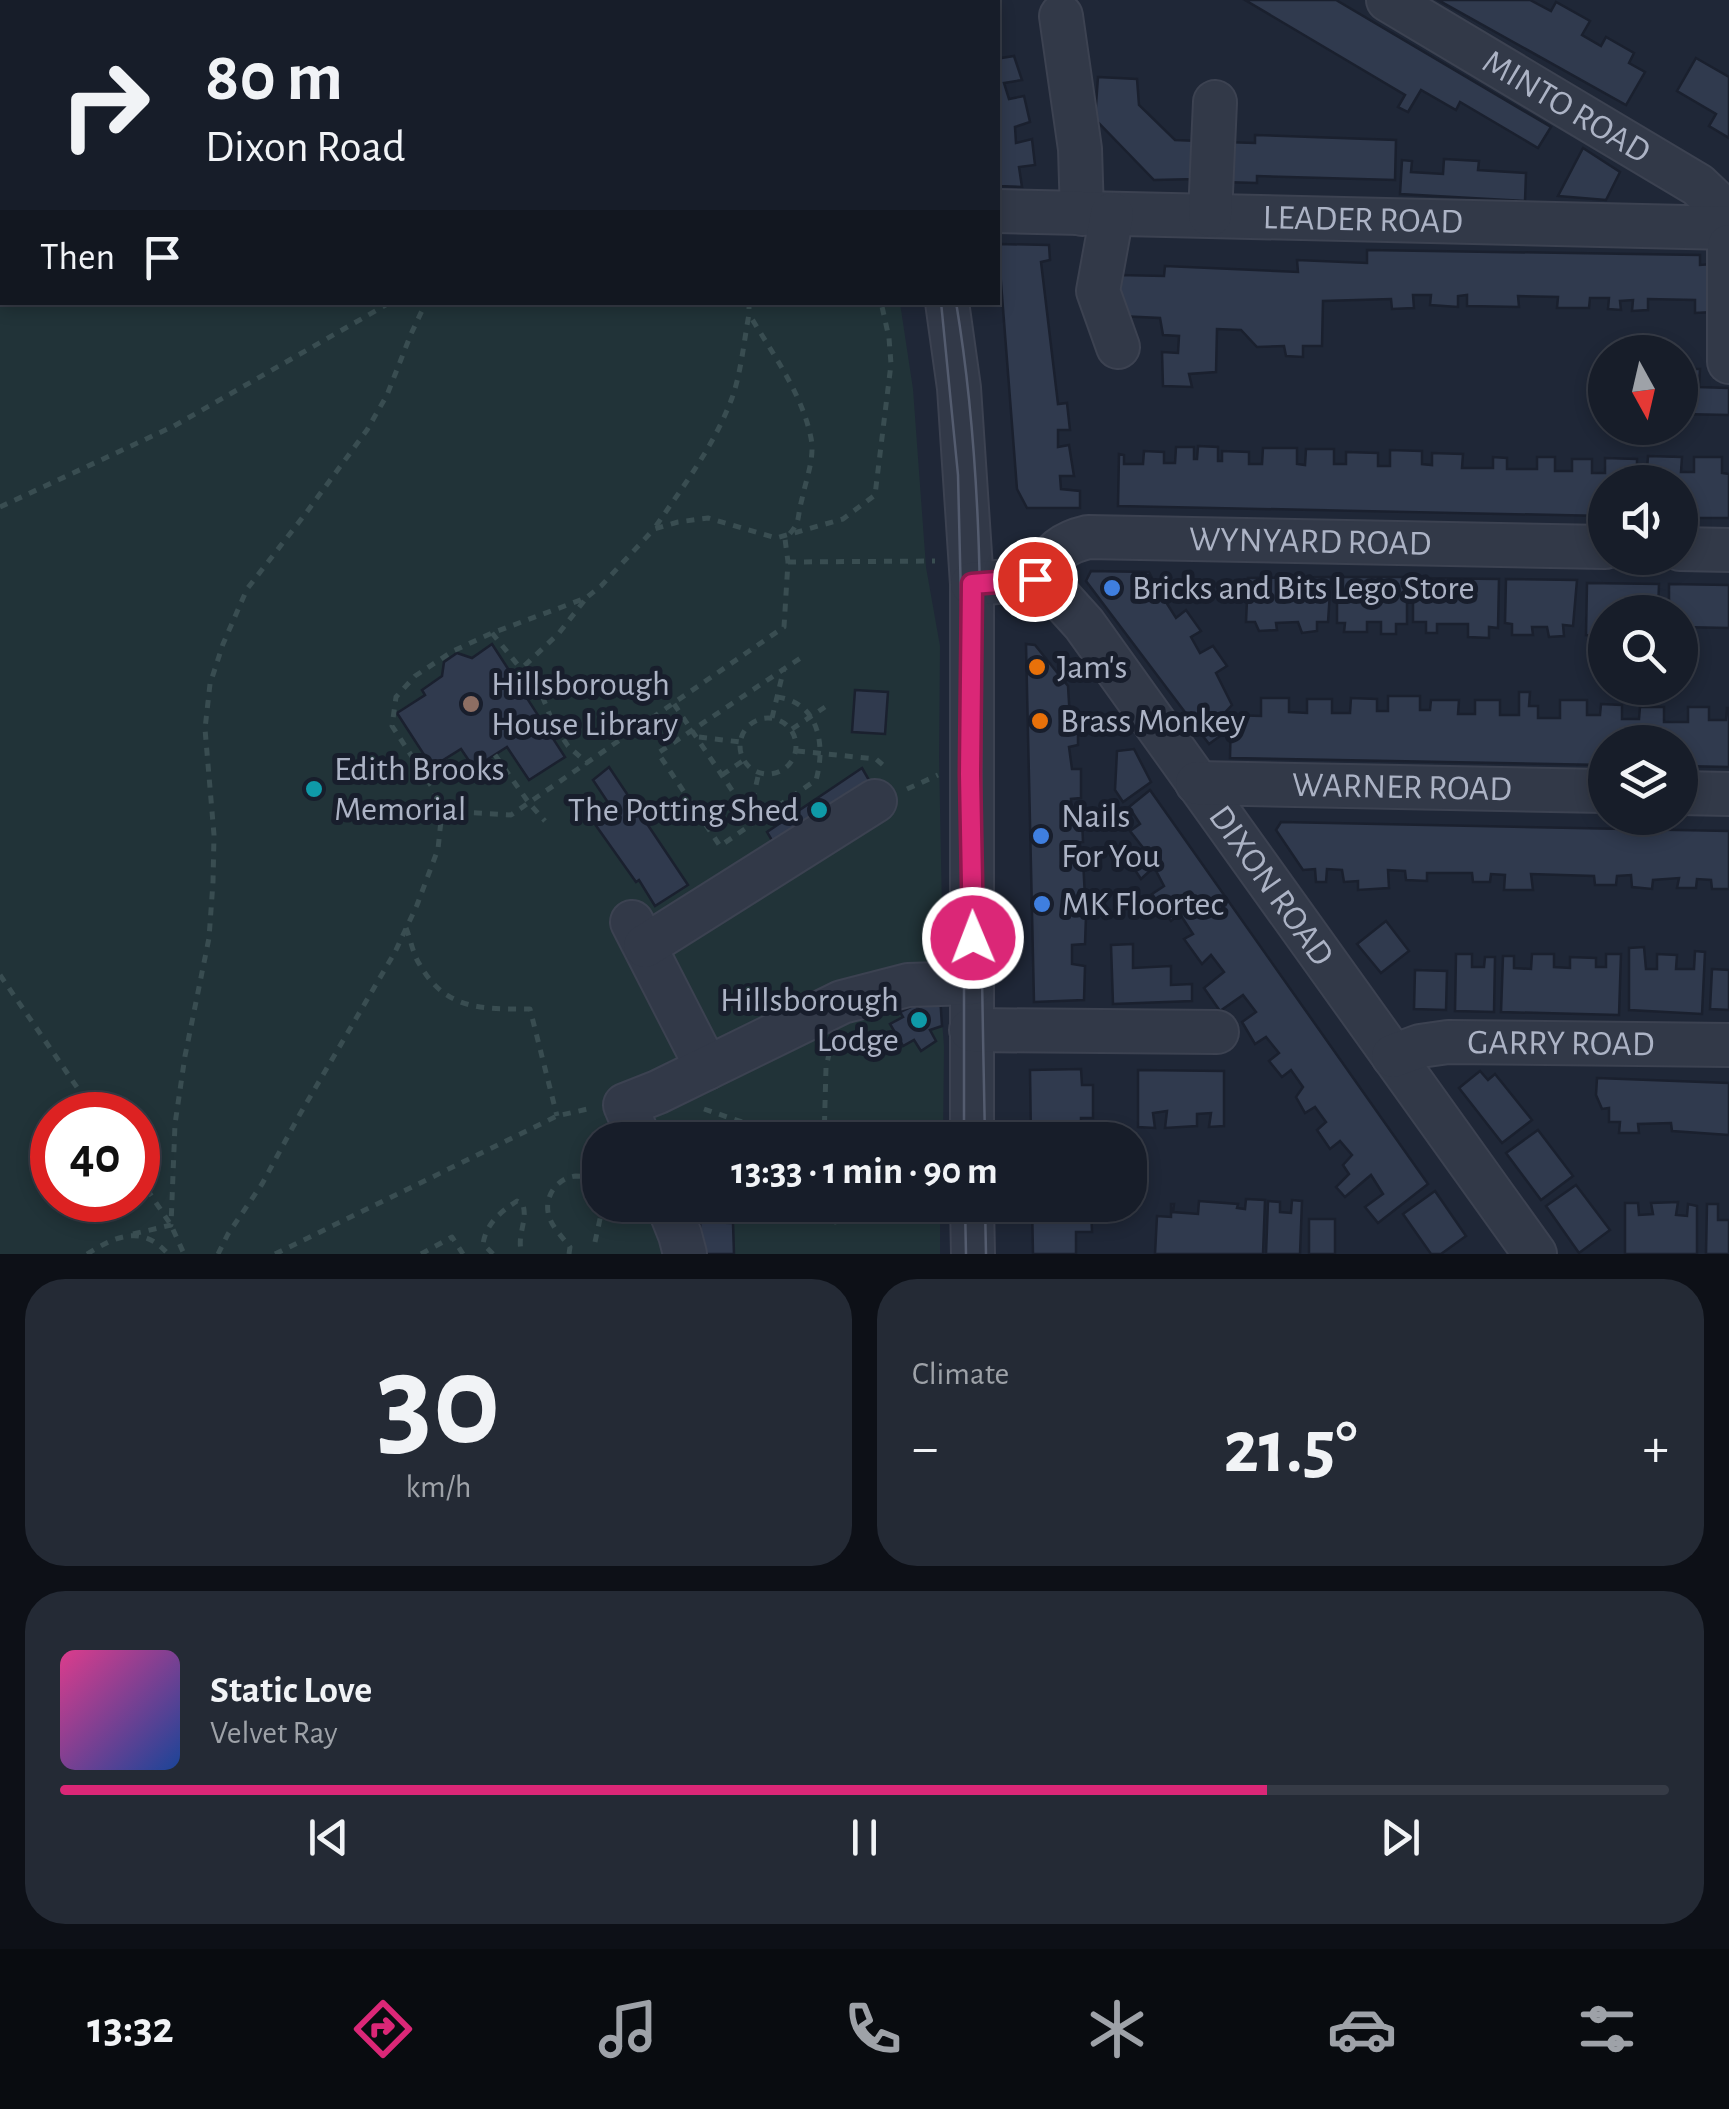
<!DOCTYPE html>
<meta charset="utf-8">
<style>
:root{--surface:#171d29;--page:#242a35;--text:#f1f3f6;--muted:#9ea2a8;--line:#363b46;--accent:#db2777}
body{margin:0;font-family:"Alegreya Sans",sans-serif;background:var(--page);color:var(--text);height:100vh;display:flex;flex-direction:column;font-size:38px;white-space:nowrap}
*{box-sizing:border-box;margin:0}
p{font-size:32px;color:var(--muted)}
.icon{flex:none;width:55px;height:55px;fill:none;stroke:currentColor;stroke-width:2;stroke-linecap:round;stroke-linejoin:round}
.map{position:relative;height:1254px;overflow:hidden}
.panel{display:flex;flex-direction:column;gap:25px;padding:25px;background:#0d1017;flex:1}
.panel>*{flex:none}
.top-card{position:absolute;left:0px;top:0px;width:1000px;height:305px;box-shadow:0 5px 15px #0003,0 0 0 2px var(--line);background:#171d29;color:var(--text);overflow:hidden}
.needle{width:65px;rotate:172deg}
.controls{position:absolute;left:1588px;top:335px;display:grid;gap:20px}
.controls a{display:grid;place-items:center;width:110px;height:110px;border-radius:50%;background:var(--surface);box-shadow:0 5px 15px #0003,0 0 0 2px var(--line);font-size:50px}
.speed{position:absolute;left:30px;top:1092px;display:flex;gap:20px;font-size:50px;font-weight:700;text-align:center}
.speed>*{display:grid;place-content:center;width:130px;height:130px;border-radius:50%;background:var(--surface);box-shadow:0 5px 15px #0003,0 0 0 2px var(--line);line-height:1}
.speed .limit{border:15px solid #d22;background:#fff;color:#111}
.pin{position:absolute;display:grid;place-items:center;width:85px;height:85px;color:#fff;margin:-42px;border:5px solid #fff;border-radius:50%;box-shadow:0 2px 10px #0007}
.me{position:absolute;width:110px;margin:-55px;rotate:359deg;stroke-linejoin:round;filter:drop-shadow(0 0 8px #0008)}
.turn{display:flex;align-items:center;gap:35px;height:210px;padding:0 40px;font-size:45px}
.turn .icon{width:130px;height:130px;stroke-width:2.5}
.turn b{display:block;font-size:70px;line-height:85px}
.then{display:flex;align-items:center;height:95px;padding:0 40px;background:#0003;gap:20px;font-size:38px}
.big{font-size:75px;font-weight:700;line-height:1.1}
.panel .widget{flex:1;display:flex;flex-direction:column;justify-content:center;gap:15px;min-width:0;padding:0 35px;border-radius:40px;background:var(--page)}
.panel .dial{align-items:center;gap:0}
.dial b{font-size:130px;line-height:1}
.song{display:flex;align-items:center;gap:30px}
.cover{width:120px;height:120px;border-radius:15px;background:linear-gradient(135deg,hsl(330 70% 55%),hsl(220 70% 35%))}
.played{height:10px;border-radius:5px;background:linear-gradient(90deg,var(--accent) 75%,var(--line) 75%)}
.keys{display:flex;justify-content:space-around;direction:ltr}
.heat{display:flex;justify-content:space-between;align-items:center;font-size:55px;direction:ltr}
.panel .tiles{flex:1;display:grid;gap:25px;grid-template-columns:1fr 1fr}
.widget:last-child{grid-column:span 2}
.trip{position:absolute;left:582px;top:1122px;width:565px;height:100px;border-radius:40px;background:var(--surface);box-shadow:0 5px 15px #0003,0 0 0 2px var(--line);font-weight:700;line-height:100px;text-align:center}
.dock{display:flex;height:160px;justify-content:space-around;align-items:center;background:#090c10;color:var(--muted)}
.dock .icon{width:70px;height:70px}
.dock .on{color:var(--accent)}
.dock b{font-size:45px;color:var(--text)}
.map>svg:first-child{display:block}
.green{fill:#213338;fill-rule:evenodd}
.building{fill:#303a4e;stroke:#1a202e;stroke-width:2.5}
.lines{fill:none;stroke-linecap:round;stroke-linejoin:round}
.minor-casing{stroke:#3c4251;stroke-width:46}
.path{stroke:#394d51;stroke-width:5;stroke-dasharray:8 8;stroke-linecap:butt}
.minor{stroke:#323948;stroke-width:42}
.tram{stroke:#545c6f;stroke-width:2.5}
.route-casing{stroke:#8e194d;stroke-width:25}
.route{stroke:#db2777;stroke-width:18}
.shop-dot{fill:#3f7fe0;stroke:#181e2c;stroke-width:4}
.food-dot{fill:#e8710a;stroke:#181e2c;stroke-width:4}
.education-dot{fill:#8d6e63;stroke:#181e2c;stroke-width:4}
.culture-dot{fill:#0f9aa8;stroke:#181e2c;stroke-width:4}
.labels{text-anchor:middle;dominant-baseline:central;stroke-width:10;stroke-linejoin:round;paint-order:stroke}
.street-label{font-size:35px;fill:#acb3c5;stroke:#181e2c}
.poi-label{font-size:35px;fill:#acb3c5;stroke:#181e2c;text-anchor:start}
</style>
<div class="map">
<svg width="1729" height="1254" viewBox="0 0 1729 1254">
<rect width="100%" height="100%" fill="#1f2737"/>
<path class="green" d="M0,0H830L831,2H2V302L900,303L913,389L926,567L940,646L939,757L942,910L937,957L944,1046L943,1140H600V1205H940V1254H0ZM52,1115H138V1200H52Z"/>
<g class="building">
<path d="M1245,0H1336L1551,127L1538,148L1460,102L1456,110L1421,90L1408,112L1398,107L1405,95Z"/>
<path d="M1438,0H1530L1551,11L1556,2L1590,21L1582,35L1601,46L1606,37L1634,53L1629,63L1645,72L1626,105Z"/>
<path d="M998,45L1001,58L1014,56L1022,80L1004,83L1009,99L1024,96L1030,122L1015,127L1016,143L1032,139L1035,165L1019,167L1022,187L998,186Z"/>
<path d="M1696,58L1729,77V138L1709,126L1716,114L1677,91Z"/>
<path d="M1098,77L1137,79L1139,105L1175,140L1199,141L1197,179L1154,180L1095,119Z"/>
<path d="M1255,135L1396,140L1395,180L1257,176V183L1222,182L1223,142L1255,143Z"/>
<path d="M1583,148L1620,172L1606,200L1558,196Z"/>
<path d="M1444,159L1479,161L1478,170L1526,173L1525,201L1400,194L1402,160L1412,161L1411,172L1443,174Z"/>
<path d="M998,244L1049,245L1050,260L1041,262L1058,404L1067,403L1070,430H1058V447L1069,445L1074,476H1060L1061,489L1080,491V508H1027L1017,489Z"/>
<path d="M1367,250L1700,255V265L1713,264V312L1695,313V300L1648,299V310L1632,311L1633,300L1620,301L1621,310L1608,309L1609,298H1590L1589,308H1557L1558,297L1518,296L1519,307L1467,306V295L1458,296V307L1430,305L1431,295H1413L1414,308L1392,309L1391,299L1323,301L1322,346H1303V357L1286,356L1284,346L1257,347L1241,330L1217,329L1216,372L1189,374L1192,387L1163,386L1162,352L1178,353L1179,336L1163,335L1160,318L1119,316V275L1164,276L1165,266L1298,272L1297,260L1367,263Z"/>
<path d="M1680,369H1700L1699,387L1729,388V415L1680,414Z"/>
<path d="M1198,446L1218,447V461H1222V451L1249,452V464H1262L1263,448H1297V464L1305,465L1306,449H1334V464H1346V452L1378,453V466H1390V450L1422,451V464L1432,465V453L1463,454L1462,468H1493V457L1507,458V469H1537V457H1555V471H1572V459H1592V473H1605V458L1637,459V470H1647L1648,456L1682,457L1681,472H1694V457H1722V473L1729,474V518H1680V482H1605V516L1118,506L1119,454L1124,455V464H1143L1144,451L1164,452V463H1175L1176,447H1194V459H1197Z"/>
<path d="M1091,571L1149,572L1157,588L1176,618L1186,610L1201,631L1191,637L1200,653L1213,646L1227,666L1216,673L1232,705L1219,719L1227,731L1209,744L1086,581Z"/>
<path d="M1331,577L1328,622H1317V631L1302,633L1298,622L1276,623L1277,630L1259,631L1255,622H1246L1248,578Z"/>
<path d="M1337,577H1407V624H1396V634H1381V622H1367V632H1344L1345,623H1337Z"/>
<path d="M1413,578L1499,579L1498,628L1489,627V638L1468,637V624H1437V633H1426V622H1413Z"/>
<path d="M1506,579L1577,580L1573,626L1563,625L1564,636L1549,637L1547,627H1532L1533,635H1512V624L1505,623Z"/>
<path d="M1587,583L1659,584L1658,612H1605V636L1586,635Z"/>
<path d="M1669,584L1729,585V628L1680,627V612H1669Z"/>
<path d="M492,644L565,757L529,780L507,747L474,768L461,749L432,767L397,713L425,695L422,690L442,676L444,662L457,653L472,658Z"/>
<path d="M1026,644L1035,645L1068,686L1070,719L1078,718V745L1069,747L1072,769H1081V798L1071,799L1072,819L1082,820L1083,842L1075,843V858L1083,859L1085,898L1073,897L1074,916H1086L1085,944L1072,945V964L1085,966L1084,1000L1034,1002Z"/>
<path d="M855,690L888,692L885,734L852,732Z"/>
<path d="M1519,692H1530L1529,706H1538V718H1560V700H1587V715H1600L1601,704L1622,705V719H1639L1640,707H1664V722H1688V707H1709V720H1726L1727,708H1729V767L1680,766V742H1605V765L1230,758L1231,715L1261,716V698H1289V712L1307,713V699H1332V713H1350L1351,698L1377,699V711H1388V696H1420V710H1430L1431,700H1459L1458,714H1475V700H1500V715H1519Z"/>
<path d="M1134,749L1151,782L1123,802L1115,790L1117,751Z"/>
<path d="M609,767L688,885L655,906L639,880L636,882L592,820L611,807L593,780Z"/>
<path d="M862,768L873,787L777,849L767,832Z"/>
<path d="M1150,790L1428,1184L1378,1223L1365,1207L1383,1194L1371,1175L1345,1197L1336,1187L1349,1174L1343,1165L1352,1155L1340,1141L1330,1149L1317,1130L1326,1122L1315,1107L1305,1113L1296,1097L1303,1087L1291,1070L1282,1077L1269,1061L1279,1053L1266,1037L1255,1044L1242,1022L1256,1012L1243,995L1220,1011L1204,988L1224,972L1211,955L1202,964L1184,939L1193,934L1180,914L1171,921L1152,894L1164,886L1154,867L1141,879L1133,867L1148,854L1130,831L1140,824L1129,807Z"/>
<path d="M1281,822L1729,831V889H1712L1711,880L1697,879L1696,888H1677L1679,878L1653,880L1652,889L1632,887L1631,875L1617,876L1616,885H1595L1594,876L1531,874L1533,890H1504L1505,875L1491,874L1490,882H1473L1472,873H1427V881L1406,880L1405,871L1388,870L1389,888L1358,890V881L1344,882L1342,870L1327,869L1326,882H1316L1315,869L1303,870L1276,830Z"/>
<path d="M1386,921L1409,951L1381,973L1357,944Z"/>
<path d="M1133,944V968L1171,966V985L1192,984V1001L1113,1004L1111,945Z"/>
<path d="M1644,947L1646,969H1657V954L1677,955L1676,969H1694L1695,951L1705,952L1702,1014L1629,1010V948Z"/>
<path d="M1456,954H1472V967H1484L1485,957H1495L1494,1012L1455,1011Z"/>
<path d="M1532,954H1554V967L1570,968V957L1596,958V967H1606V954H1621L1619,1015L1501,1012L1503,956H1514V968L1531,969Z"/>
<path d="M1712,969L1729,970V1010L1710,1009Z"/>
<path d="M1415,970L1447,971L1446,1010L1414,1009Z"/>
<path d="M940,995L942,1026L930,1030L936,1041L921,1051L914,1040L903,1046L890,1024L903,1017L900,1012L915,1005L917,1007Z"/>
<path d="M1081,1069L1082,1085H1093V1118H1081V1139L1095,1140H1031L1030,1070Z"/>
<path d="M1138,1070L1224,1071V1126L1209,1127L1211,1113L1197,1114V1126L1165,1128L1167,1111L1153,1113L1155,1128L1138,1127Z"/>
<path d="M1480,1071L1488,1080L1495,1074L1532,1120L1502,1143L1459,1088Z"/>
<path d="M1597,1078L1729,1083V1135L1672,1131L1671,1123L1638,1124L1639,1133H1619L1620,1122H1609V1108L1602,1109L1596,1095Z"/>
<path d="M1538,1130L1573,1176L1541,1200L1506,1153Z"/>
<path d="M1576,1185L1610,1230L1579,1253L1546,1206Z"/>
<path d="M1435,1191L1466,1236L1441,1254H1431L1403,1214Z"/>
<path d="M1246,1199L1265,1200L1263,1254H1155L1157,1216L1171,1217V1204H1174L1173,1212L1198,1214L1199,1201L1238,1204L1237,1208L1245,1209Z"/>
<path d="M1292,1200L1302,1201L1300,1254H1266L1268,1201L1280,1202V1212L1291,1213Z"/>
<path d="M1678,1202L1676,1215L1687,1216L1688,1204L1697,1206V1254H1625V1203H1638L1639,1215L1653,1214L1651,1203Z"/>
<path d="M1707,1204H1718V1220H1729V1254H1706Z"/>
<path d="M1032,1205H1091L1092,1232H1076V1254H1033Z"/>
<rect x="1309" y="1219" width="26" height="35"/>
<path d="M700,1222L733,1223L734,1254H701Z"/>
</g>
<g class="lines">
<defs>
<g id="minor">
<path d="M875,0L876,2"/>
<path id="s1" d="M1388,0L1698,185L1716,202L1729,228"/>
<path d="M1061,16L1080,149L1082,214"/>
<path id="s2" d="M998,211L1729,228"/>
<path d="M1112,214L1098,291L1118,347"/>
<path d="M1210,215L1215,102"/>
<path d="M1729,246V362"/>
<path d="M947,302L959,388L972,584V1140"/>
<path d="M1680,549L1729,550"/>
<path id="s3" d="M1035,579C1053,555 1058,544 1088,537L1605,547"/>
<path id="s4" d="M972,584L1035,579L1056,593L1084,624L1535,1254"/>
<path id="s5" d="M1197,783L1605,791"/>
<path d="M1680,793L1729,794"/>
<path d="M632,922L707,1068"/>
<path d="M645,946L875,801"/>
<path d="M971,1030L1217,1032"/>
<path id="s6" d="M1393,1056L1420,1046L1448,1042L1729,1045"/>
<path d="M640,1140L625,1105L658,1092L842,1002L908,985L972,983"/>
<path d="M668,1205L680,1235L685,1254"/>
<path d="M972,1205L973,1254"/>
</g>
</defs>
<use href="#minor" class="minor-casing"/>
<g class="path">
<path d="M681,0V2"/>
<path d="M644,2L645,0"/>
<path d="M660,2L663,0"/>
<path d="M0,507L174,426L391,302"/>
<path d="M656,526C684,485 714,446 732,398C741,373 744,341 749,314V302"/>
<path d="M788,562L935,561"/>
<path d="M584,601L559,633L521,669L541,693L553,723L568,746L588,764"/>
<path d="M492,633L521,669"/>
<path d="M777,697C819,702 826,746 816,780L720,846L658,753L802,657"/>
<path d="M674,704L754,823"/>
<circle cx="768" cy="746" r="28"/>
<path d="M772,718L784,668"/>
<path d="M792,729L825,707"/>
<path d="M699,737L740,742"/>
<path d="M797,751L876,759L883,765"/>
<path d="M495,755L529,803L545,821"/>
<path d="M722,775L744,760"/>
<path d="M907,789L938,775"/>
<path d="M442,811L511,815L784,627L788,562L785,539C802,521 796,521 802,499C806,479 815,458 811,438C802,393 772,353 749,314"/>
<path d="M749,816L759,772"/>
<path d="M406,928C411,940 413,955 420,965C446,1011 484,1009 530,1009L557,1116"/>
<path d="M0,975L96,1115"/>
<path d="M704,1109L777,1134L784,1140"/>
<path d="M824,1140L826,1068L830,1049"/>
<path d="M138,1176L171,1225L184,1254"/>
<path d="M832,1205L837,1224"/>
<path d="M133,1234L171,1225L175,1124L185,1056L209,938L213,882L214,835L205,729L210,684L223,644L247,589L306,513L367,430L387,395L411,334L426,302"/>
<path d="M595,1242L603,1205"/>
<path d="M87,1254C116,1236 142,1224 168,1254"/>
<path d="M218,1254L228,1234L262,1184L300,1114L395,952L417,905L438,849L442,811L432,787L392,726L396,697L415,676L453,651L492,633L586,598L601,586L654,529L678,522L708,518L776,538L843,519L875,495L891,364L889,338L881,302"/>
<path d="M275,1254L557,1116L592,1108"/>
<path d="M421,1254L452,1237L463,1254"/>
<path d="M493,1254L483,1244C486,1224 500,1212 517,1201L523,1205C528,1221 516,1236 522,1254"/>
<path d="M569,1254L570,1247C563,1238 554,1229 550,1219C542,1200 555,1178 576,1176C582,1176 587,1178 593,1178L600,1194"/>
</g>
<use href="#minor" class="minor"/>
<g class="tram">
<path d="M865,0L866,2"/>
<path d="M883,0L884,2"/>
<path d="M941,302L958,475L964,725V1140"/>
<path d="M956,302C984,469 981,636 981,804C980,916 983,1028 985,1140"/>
<path d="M965,1205L966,1254"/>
<path d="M985,1205L986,1254"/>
</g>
</g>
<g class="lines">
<defs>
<path id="route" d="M973,938L970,774L972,584L1035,579"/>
</defs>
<use href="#route" class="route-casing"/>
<use href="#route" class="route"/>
</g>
<g class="shop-dot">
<circle cx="1112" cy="588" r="10"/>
<circle cx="1041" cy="836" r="10"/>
<circle cx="1042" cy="904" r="10"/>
</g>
<g class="food-dot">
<circle cx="1037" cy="667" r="10"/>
<circle cx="1040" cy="721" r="10"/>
</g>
<circle class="education-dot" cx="471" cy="704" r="10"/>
<g class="culture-dot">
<circle cx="314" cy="789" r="10"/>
<circle cx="819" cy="810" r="10"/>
<circle cx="919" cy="1020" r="10"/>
</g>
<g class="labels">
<g class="street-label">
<text stroke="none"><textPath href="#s1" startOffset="208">MINTO ROAD</textPath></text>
<text stroke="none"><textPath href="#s2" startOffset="365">LEADER ROAD</textPath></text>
<text stroke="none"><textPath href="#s3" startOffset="292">WYNYARD ROAD</textPath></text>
<text stroke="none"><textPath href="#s5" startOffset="205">WARNER ROAD</textPath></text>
<text stroke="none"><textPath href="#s4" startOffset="452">DIXON ROAD</textPath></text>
<text stroke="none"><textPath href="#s6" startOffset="170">GARRY ROAD</textPath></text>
</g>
<g class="poi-label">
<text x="1132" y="588">Bricks and Bits Lego Store</text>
<text x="1057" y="667">Jam's</text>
<text x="491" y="684">Hillsborough<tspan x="491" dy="40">House Library</tspan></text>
<text x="1060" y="721">Brass Monkey</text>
<text x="334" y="769">Edith Brooks<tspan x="334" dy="40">Memorial</tspan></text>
<text x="799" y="810" text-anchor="end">The Potting Shed</text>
<text x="1061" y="816">Nails<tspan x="1061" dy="40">For You</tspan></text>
<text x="1062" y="904">MK Floortec</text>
<text x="899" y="1000" text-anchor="end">Hillsborough<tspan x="899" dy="40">Lodge</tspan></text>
</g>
</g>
</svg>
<div class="controls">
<a><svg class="needle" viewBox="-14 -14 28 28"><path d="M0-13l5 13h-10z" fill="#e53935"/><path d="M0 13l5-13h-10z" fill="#9ea2a8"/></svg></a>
<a><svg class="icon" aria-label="sound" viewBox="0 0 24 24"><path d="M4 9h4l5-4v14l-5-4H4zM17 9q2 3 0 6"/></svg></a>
<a><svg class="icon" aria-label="search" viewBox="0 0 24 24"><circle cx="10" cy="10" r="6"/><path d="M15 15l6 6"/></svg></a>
<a><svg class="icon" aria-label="layers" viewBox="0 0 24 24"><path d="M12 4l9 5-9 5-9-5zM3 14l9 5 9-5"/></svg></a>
</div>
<div class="speed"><div class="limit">40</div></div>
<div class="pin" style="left:1035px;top:579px;background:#d93025"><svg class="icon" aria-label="arrive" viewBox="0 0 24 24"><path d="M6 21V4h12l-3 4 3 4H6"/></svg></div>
<svg class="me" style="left:973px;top:938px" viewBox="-20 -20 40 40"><circle r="17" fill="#db2777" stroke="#fff" stroke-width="3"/><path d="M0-11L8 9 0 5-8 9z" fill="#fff"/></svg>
<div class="trip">13:33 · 1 min · 90 m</div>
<div class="top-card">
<div class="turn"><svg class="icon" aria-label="right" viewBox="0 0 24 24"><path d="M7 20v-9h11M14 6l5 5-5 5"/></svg><div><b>80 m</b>Dixon Road</div></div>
<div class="then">Then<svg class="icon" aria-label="arrive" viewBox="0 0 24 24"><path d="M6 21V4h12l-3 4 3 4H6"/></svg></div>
</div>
</div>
<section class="panel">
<div class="tiles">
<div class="widget dial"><b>30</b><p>km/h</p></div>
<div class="widget"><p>Climate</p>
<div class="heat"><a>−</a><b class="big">21.5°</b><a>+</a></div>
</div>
<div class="widget">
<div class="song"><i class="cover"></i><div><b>Static Love</b><p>Velvet Ray</p></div></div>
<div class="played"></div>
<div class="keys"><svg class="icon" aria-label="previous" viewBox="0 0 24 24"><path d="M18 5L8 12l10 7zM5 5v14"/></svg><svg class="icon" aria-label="pause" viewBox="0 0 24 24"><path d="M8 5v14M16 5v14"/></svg><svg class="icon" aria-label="next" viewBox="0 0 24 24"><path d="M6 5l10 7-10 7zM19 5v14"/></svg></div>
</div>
</div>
</section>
<nav class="dock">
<b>13:32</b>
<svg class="icon on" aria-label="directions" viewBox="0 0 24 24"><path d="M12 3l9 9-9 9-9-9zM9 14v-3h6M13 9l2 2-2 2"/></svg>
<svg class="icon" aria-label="music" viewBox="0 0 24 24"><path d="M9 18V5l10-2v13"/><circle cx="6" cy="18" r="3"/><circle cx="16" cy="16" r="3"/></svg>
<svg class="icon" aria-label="phone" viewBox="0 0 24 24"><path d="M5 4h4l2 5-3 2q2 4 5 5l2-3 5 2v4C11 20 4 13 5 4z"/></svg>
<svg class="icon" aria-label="climate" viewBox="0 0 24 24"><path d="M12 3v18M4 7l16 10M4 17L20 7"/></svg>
<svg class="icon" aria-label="car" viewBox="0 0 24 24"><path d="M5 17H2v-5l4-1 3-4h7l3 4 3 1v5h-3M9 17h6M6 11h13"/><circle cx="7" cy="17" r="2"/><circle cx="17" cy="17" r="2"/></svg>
<svg class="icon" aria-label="filters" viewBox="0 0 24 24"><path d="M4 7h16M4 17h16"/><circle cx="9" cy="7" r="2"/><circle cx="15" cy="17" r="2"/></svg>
</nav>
